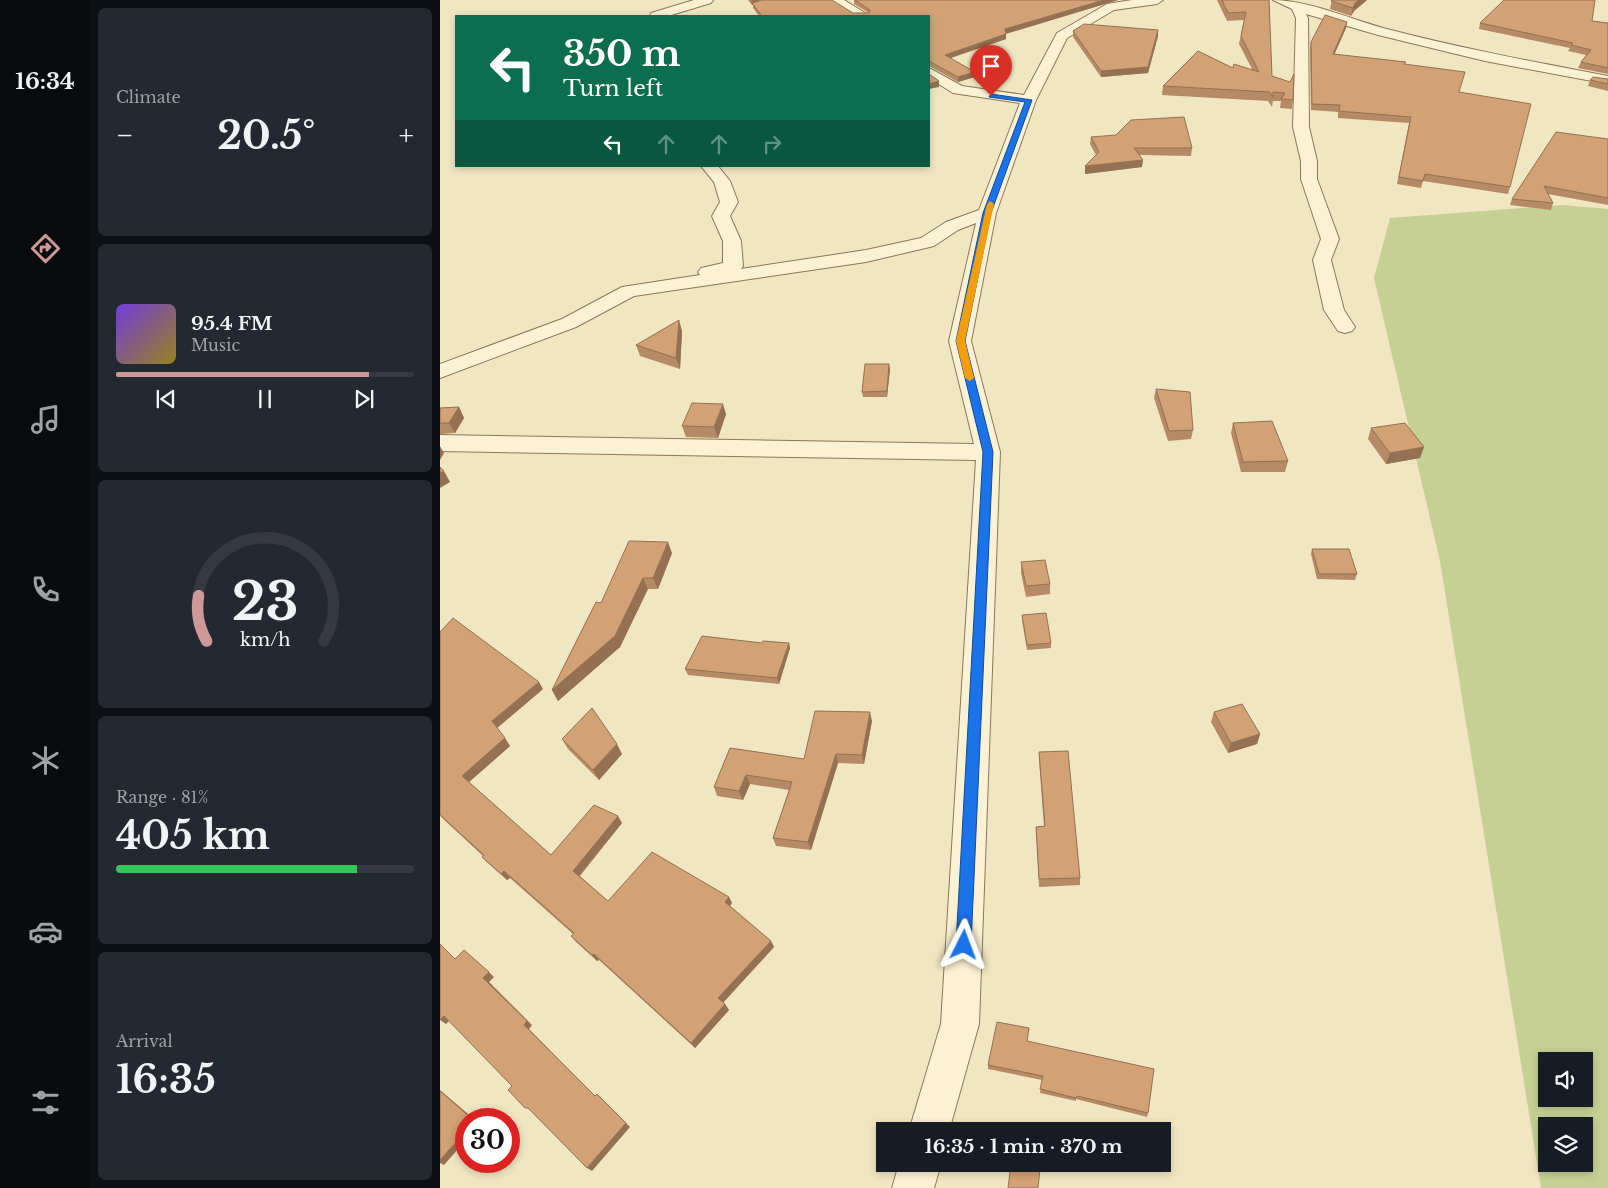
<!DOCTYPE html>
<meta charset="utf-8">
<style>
:root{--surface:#171b24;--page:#242831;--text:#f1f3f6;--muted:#9ea1a6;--line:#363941;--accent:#cd9897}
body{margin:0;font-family:"Libre Baskerville",serif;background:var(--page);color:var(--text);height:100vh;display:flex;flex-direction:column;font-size:19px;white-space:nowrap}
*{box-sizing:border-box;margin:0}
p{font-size:16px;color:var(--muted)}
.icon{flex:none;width:28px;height:28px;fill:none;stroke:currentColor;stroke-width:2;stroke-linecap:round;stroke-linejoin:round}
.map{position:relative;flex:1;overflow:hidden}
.sheet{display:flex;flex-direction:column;gap:8px;padding:8px;background:#0d0f14;width:350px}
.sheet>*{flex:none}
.banner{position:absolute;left:15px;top:15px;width:475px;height:152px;border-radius:0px;box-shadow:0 2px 8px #0003;background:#0b6e4f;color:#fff;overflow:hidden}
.controls{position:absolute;left:1098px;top:1052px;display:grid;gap:10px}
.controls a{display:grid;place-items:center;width:55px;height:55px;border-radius:0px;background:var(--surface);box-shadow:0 2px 8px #0003;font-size:25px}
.speed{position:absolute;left:15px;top:1108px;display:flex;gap:10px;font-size:25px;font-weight:700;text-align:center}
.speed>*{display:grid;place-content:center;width:65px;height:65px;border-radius:50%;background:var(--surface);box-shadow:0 2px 8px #0003;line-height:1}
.speed .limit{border:8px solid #d22;background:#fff;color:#111}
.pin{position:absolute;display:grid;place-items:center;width:42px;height:42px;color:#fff;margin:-51px -21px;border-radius:50% 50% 50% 0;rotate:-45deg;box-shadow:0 0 5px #0007}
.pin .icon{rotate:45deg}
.me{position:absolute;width:55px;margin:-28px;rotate:3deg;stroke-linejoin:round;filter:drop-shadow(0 0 4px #0008)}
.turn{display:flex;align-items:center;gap:18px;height:105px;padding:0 25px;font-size:22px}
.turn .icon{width:65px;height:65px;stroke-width:2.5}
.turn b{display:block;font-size:35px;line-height:42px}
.lanes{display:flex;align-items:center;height:48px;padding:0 25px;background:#0003;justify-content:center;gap:25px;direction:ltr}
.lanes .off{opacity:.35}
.big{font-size:38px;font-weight:700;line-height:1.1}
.sheet .tile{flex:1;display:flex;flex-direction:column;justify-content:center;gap:8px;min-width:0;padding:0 18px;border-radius:8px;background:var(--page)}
.sheet .dial{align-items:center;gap:0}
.dial svg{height:130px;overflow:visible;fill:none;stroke:var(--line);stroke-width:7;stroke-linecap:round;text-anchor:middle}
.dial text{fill:var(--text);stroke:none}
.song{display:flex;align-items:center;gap:15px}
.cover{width:60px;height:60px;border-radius:8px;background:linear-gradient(135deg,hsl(260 70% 55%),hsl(50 70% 35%))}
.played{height:5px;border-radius:2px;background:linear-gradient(90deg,var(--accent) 85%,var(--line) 85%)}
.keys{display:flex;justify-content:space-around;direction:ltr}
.heat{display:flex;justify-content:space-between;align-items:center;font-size:28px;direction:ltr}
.charge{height:8px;border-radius:4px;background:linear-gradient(90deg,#34c759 81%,var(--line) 0)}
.trip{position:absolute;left:436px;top:1122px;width:295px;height:50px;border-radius:0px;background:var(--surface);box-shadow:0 2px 8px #0003;font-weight:700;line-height:50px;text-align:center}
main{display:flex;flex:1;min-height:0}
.tab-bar{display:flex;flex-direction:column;width:90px;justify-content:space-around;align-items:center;background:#090b0e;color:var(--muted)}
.tab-bar .icon{width:35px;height:35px}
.tab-bar .selected{color:var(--accent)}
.tab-bar b{font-size:22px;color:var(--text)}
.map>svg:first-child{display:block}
.green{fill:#c6d095;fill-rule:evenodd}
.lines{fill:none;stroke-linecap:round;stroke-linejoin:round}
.minor-casing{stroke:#8c7757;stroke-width:2}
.minor{fill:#fbf2d6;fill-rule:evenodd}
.wall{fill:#b58a65}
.shaded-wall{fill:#937152}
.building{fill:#d2a175;stroke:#937152}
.route{fill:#1a73e8;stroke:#114b97}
.slow{fill:#f59e0b}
</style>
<main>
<nav class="tab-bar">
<b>16:34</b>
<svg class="icon selected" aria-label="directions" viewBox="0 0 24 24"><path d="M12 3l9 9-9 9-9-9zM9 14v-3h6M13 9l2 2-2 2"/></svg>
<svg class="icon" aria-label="music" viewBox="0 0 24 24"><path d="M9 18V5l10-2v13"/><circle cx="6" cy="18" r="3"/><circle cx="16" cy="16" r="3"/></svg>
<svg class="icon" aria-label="phone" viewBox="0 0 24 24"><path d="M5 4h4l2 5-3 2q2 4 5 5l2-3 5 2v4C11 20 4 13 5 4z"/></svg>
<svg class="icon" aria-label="climate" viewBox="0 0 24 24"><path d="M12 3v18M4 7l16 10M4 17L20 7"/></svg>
<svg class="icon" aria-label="car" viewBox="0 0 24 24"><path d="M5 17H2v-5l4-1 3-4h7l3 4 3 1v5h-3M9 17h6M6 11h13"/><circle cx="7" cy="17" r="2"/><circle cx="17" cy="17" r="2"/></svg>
<svg class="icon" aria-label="filters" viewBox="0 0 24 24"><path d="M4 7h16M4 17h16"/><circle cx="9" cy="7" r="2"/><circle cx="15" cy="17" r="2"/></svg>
</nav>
<section class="sheet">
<div class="tile"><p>Climate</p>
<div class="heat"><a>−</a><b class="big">20.5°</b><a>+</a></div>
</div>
<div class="tile">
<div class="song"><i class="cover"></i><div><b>95.4 FM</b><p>Music</p></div></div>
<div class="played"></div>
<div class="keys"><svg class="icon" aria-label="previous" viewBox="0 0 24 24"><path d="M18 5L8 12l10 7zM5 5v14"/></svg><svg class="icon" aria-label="pause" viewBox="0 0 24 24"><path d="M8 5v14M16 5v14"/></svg><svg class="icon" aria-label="next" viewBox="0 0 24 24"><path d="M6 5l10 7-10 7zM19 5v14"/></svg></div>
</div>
<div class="tile dial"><svg viewBox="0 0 100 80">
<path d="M14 69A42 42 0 1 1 86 69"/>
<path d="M14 69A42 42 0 0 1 9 41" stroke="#cd9897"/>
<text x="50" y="56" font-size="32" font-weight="700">23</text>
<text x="50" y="72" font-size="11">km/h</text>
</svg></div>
<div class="tile"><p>Range · 81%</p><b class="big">405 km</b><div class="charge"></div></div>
<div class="tile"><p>Arrival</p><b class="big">16:35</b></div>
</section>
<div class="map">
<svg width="1168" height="1188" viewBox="0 0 1168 1188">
<rect width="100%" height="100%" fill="#f1e6c2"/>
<path class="green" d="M1123,205L1168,209V1188H1101L1000,561L934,278L950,218ZM1106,1061H1144V1099H1106ZM1106,1126H1144V1164H1106Z"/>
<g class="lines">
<defs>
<g id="minor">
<path d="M254,0H273L271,3L228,16H210L211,13Z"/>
<path d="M389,0H404L430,16H415Z"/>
<path d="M692,0H723L717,4L674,10L627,38L596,100L556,213L531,341L560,452L539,1024L509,1131H469L501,1024L536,460L0,451V435L534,444L509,341L536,223L518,230L494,246L426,262L194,296L136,327L0,378V364L122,319L182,287L260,275L258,272L261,268L283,263V241L272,216L280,202L274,182L261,166H278L290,181L298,202L290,216L301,241L303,266L301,269L426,250L481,238L506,222L539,210L580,103L513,93L489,78V68L522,86L584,95L617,33L667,4Z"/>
<path d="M833,0C869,0 912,20 947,29C1020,48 1094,62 1168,76V84L1045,61L938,35L866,14L868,18L869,127L877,161V179L899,239L891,260L904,310L915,327L912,331L905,333L898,331L884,310L873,260L881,239L861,179V161L853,127L856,18L852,9Z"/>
<path d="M459,1164H501L494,1188H452Z"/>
</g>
</defs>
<use href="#minor" class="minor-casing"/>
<use href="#minor" class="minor"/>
</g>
<g class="wall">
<path d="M308,0H320L318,1L413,13H429L414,4V0H678L566,34V39L510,58L535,77L518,82L489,66V16H319L313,8V5H312Z"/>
<path d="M777,0H829L832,76L853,100L852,109L840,108L841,101H833L832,107L828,101L722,95L723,86L793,68L812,69L799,44L804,20L787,21Z"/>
<path d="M892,0H927L914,11L911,16L890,9Z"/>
<path d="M1152,21L1168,23V74L1138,68L1141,62L1146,55L1128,51L1130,48L1039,29L1040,23Z"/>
<path d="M907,22L906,28L894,54L966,62L965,64L1019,92L1070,187L1068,194L983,181L981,188L957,184L969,123L898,118V112L871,110L870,48L871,42Z"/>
<path d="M718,30V36L708,73L661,77L633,37V31Z"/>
<path d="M1168,79V91L1148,86L1150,80Z"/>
<path d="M651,137L752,148L751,156L700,155L702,167L645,174L656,155L650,144Z"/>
<path d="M1168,139V205L1108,194L1113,203L1111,210L1070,205L1072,199Z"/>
<path d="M242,331L240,369L200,356L196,345Z"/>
<path d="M450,369L447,397H423L422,392Z"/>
<path d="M716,389L753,430L751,439L728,441L714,398Z"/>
<path d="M19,407L24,418L15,433L0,434V408Z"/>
<path d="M286,414L278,438L246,437L242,426Z"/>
<path d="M793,423L848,461L845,472H801L791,433Z"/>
<path d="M931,428L984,447L980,458L946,464L928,439Z"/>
<path d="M872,549L917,574L915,580L877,579L871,554Z"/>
<path d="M232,553L218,589H208L180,647L118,701L112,690L161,603Z"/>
<path d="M581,562L610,584V594L586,597L581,573Z"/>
<path d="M582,615L611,643V648L587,650L582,620Z"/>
<path d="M0,632L103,689L57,728L70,746L29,782L111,855L182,823L140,876L168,901L289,897L292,903L290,906L331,941L334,947L283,1002L289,1010L255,1048L159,960L157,961L136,942L131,936L133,934L70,878L67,880L48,863L42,857L43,856L0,816Z"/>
<path d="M322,643H349L350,648L339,684L248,675L245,669Z"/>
<path d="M774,712L820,734L817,744L788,753L771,722Z"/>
<path d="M432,721L424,764L398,763L371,850L336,846L333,838L349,790L310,784L303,800L277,796L274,787L290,748L364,759Z"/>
<path d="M122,739L182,754L159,780L128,749Z"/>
<path d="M599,752L640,878V885L599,887L596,827L604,826L599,760Z"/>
<path d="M589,1028L587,1041L708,1113L707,1117L636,1099V1101L600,1093L602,1080L548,1069V1065Z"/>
</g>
<g class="shaded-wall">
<path d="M311,0H320L313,4L312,3L313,5H312Z"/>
<path d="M664,0H678L565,34V29Z"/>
<path d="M919,0H927L914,11L911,16L913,8L915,3Z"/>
<path d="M907,22L906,28L892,60L893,54Z"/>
<path d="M718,30V36L708,73L661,77V71Z"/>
<path d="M566,34V39L505,60V55Z"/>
<path d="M535,72V77L518,82V77Z"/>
<path d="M499,81V87L489,89V84Z"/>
<path d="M703,160L702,167L645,174V166Z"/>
<path d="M239,320L242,331L240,369L236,358Z"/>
<path d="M449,364L450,369L447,397V391Z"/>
<path d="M283,404L286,414L278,438L274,427Z"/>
<path d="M19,407L24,418L15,433L9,423Z"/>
<path d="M0,446L4,453L0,460Z"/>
<path d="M984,447L980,458L946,464L950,453Z"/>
<path d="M4,471L10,482L0,488V473Z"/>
<path d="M228,542L232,553L218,589L213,578Z"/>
<path d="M203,578L208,589L180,647L118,701L112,690Z"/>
<path d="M349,643L350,648L339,684L337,678Z"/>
<path d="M99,682L103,689L57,728L52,721Z"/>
<path d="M430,712L432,721L424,764L422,755Z"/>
<path d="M820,734L817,744L788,753L791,743Z"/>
<path d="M65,738L70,746L28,783L22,776Z"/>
<path d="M177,744L182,754L159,780L153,770Z"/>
<path d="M396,754L398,763L371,850L368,842Z"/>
<path d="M306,775L310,784L303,800L299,791Z"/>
<path d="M178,816L182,823L138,877L133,871Z"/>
<path d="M64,871L70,878L67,880L61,874Z"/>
<path d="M289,897L292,903L288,909L285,902Z"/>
<path d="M331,941L334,947L282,1004L278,998Z"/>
<path d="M154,954L159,960L157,961L152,955Z"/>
<path d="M49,972L54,977L49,982L92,1025L89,1029L159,1100L84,1025L43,978Z"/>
<path d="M285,1004L289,1010L255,1048L251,1043Z"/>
<path d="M4,1016L9,1021L6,1024L0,1020Z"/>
<path d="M0,1090L34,1119H32L0,1091Z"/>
<path d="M161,1098L190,1127L152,1171L147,1168Z"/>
<path d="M26,1131V1140L4,1165L0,1163V1160Z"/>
</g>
<g class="building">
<path d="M322,0H392L413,13H429L430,10L415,0H664L565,29L566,34L505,55L535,72L518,77L489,61V16H322L312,3Z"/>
<path d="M782,0H829L832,76L850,82L854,74L853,100L841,99L845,93L833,92V98L830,92L723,86L758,51L793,68L794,64L819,72L801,36L806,12L788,13Z"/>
<path d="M892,0H919L915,3L913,8L891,1Z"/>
<path d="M1064,0H1155L1152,21L1168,23V68L1141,62L1151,50L1131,45L1133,43L1040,23Z"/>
<path d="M885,15L907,22L893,54L966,62L964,64L1025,72L1019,92L1091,104L1070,187L985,174L983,181L959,177L971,117L899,111L900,105L872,104L871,42Z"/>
<path d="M644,24L718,30L708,67L661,71L633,31Z"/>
<path d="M489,74L499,81L489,84Z"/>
<path d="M1153,77L1168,79V84L1150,80Z"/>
<path d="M744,117L752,148H694L703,160L645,166L659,152L651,137L676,135L691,120Z"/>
<path d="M1116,132L1168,139V198L1104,186L1113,203L1072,199Z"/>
<path d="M239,320L236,358L196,345Z"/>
<path d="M425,364H449L447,391L422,392Z"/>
<path d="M716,389L750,392L753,430L729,431Z"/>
<path d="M252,403L283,404L274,427L242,426Z"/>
<path d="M19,407L9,423H0V408Z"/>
<path d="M832,421L848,461L803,462L793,423Z"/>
<path d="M965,423L984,447L950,453L931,428Z"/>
<path d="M0,467L4,471L0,473Z"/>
<path d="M189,541L228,542L213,578H203L175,636L112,690L156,602L161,603Z"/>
<path d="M872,549H909L917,574H879Z"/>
<path d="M605,560L610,584L586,586L581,562Z"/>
<path d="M606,613L611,643L587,645L582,615Z"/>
<path d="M13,618L99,682L52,721L65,738L22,776L111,855L154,805L178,816L133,871L168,901L212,852L289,897L285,902L331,941L278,998L285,1004L251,1043L154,954L152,955L131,936L134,933L64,871L61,874L42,857L44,855L0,815V632Z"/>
<path d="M262,636L322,643L323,641L349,643L337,678L245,669Z"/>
<path d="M802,704L820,734L791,743L774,712Z"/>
<path d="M152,708L177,744L153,770L122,739Z"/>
<path d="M375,711L430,712L422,755L396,754L368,842L333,838L352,782L306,775L299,791L274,787L290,748L364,759Z"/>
<path d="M628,751L640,878L599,879L596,827L605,826L599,752Z"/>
<path d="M0,944L15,959L24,950L49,972L43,978L87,1021L84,1025L155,1096L157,1094L186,1123L147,1168L88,1108H85L68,1090L72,1086L4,1016L0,1020Z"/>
<path d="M557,1022L589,1028L587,1041L714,1069L708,1113L637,1096L636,1098L600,1089L603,1076L548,1065Z"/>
<path d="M0,1091L32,1119H26V1131L0,1160Z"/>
<path d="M571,1164L600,1169L598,1188H568Z"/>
</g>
<path class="route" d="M551,94L592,100L551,213L525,341L553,452L531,945L529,950L524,953L518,950L516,945L543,452L516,341L543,213L585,102L549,97Z"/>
<path class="slow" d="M550,201L554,204L525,341L534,378L530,381L525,378L516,341L547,204Z"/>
</svg>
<div class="controls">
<a><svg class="icon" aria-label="sound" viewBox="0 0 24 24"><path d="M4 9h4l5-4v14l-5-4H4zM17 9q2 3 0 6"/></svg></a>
<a><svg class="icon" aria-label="layers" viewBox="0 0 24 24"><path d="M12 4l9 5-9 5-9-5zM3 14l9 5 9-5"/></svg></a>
</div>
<div class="speed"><div class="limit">30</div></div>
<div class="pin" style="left:551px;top:96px;background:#d93025"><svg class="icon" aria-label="arrive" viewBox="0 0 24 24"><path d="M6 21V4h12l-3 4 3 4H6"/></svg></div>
<svg class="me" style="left:524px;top:945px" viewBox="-20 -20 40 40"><path d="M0-17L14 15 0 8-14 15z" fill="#1a73e8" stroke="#fff" stroke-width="4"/></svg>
<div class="trip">16:35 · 1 min · 370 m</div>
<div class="banner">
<div class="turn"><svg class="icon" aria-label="left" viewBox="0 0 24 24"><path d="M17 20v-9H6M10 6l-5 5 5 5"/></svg><div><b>350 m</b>Turn left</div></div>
<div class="lanes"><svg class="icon" aria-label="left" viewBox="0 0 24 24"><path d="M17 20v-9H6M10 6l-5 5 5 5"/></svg><svg class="icon off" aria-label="ahead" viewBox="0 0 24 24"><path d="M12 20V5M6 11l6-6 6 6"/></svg><svg class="icon off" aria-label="ahead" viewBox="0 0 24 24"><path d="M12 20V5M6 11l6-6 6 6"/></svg><svg class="icon off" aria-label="right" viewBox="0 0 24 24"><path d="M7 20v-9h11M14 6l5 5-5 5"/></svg></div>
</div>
</div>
</main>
